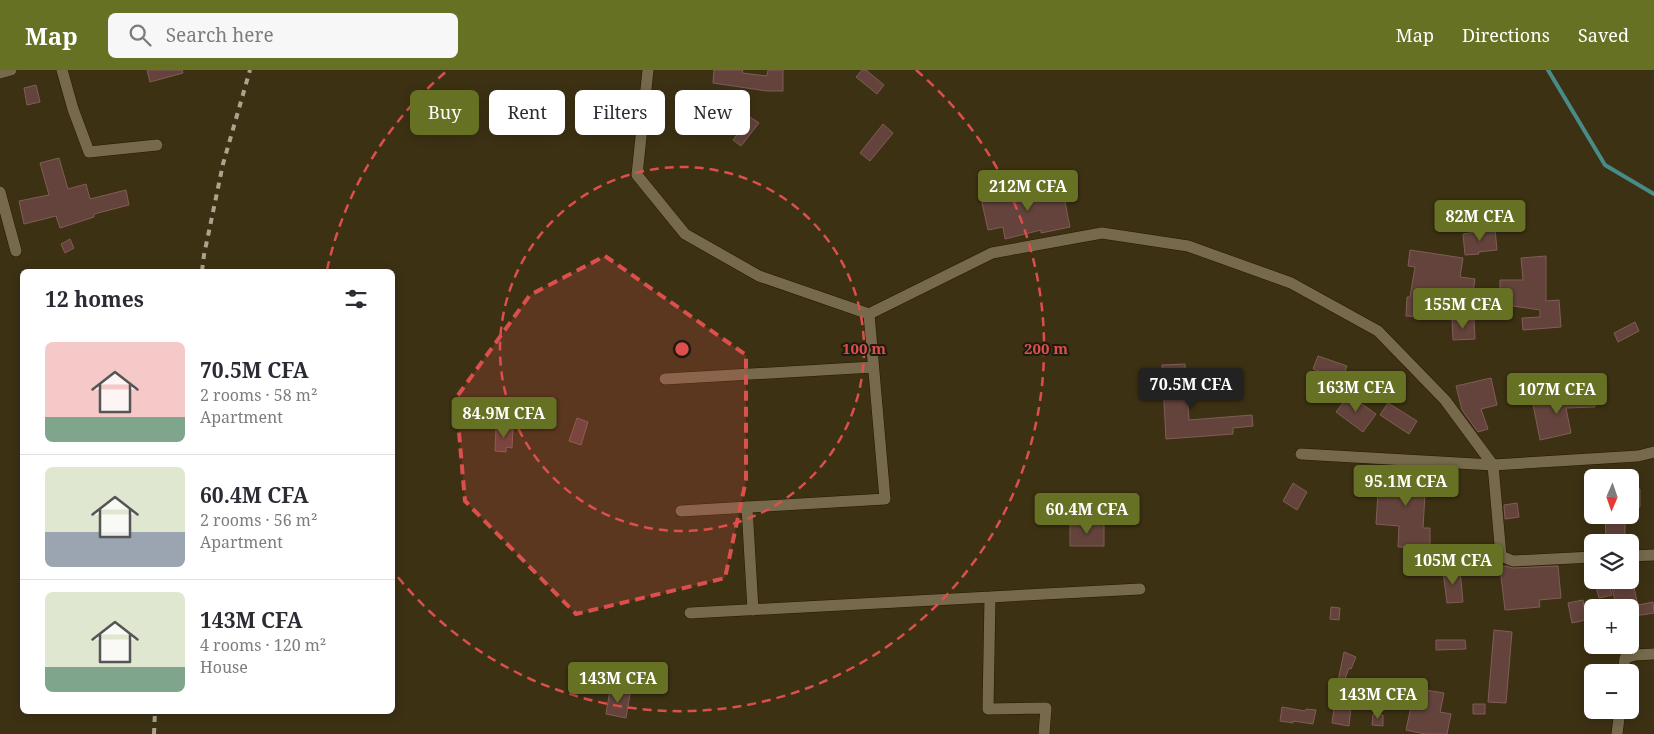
<!DOCTYPE html>
<html lang="en">
<head>
<meta charset="utf-8">
<style>
	body { margin:0; font-family:"Noto Serif",serif; background:#f7f7f7; color:#2b2b33; height:100vh; display:flex; flex-direction:column; font-size:19px; white-space:nowrap }
	* { box-sizing:border-box; margin:0 }
	p { font-size:16px; color:#7c7c81 }
	.icon { flex:none; width:28px; height:28px; fill:none; stroke:currentColor; stroke-width:2; stroke-linecap:round; stroke-linejoin:round }
	.map { position:relative; flex:1; overflow:hidden }
	.details { position:absolute; left:20px; top:199px; width:375px; height:445px; display:flex; flex-direction:column; background:#fff; border-radius:8px; box-shadow:0 2px 12px #0003 }
	.details>* { flex:none }
	.hud { position:absolute; left:410px; top:20px; width:475px; height:45px; display:flex; gap:10px }
	.needle { width:32px; rotate:182deg }
	.fabs { position:absolute; left:1584px; top:399px; display:grid; gap:10px }
	.fabs a { display:grid; place-items:center; width:55px; height:55px; border-radius:8px; background:#fff; box-shadow:0 2px 12px #0003; font-size:25px }
	.price { position:absolute; translate:-50% -42px; padding:0 11px; border-radius:5px; background:#667123; color:#fff; font-size:16px; line-height:32px; filter:drop-shadow(0 1px 2px #0008) }
	.price::after { content:''; position:absolute; left:50%; top:30px; width:15px; height:11px; margin-left:-8px; background:inherit; clip-path:polygon(0 0,100% 0,50% 100%) }
	.price.on { background:#222; color:#fff }
	ul { padding:0; list-style:none }
	li { display:flex; align-items:center; gap:15px; height:125px; padding:0 25px }
	li+li { border-top:1px solid #e1e1e2 }
	li span { display:grid; place-items:center; flex:none; width:140px; height:100px; border-radius:8px; color:#555 }
	li>.icon { margin-inline-start:auto }
	span .icon { width:60px; height:60px; fill:#fffc; stroke-width:1 }
	li b { font-size:21px }
	h2 { display:flex; justify-content:space-between; align-items:center; height:60px; padding:0 25px; font-size:21px }
	.tag { padding:0 18px; border-radius:8px; background:#fff; box-shadow:0 2px 12px #0003; font-size:18px; line-height:45px }
	.tag.on { background:#667123; color:#fff }
	header { display:flex; align-items:center; gap:30px; box-sizing:border-box; height:70px; padding:0 25px; background:#667123; color:#fff }
	header strong { font-size:24px }
	nav { display:flex; gap:28px; margin-inline-start:auto; font-size:18px }
	.search { width:350px; height:45px; background:#f7f7f7; display:flex; align-items:center; gap:12px; box-sizing:border-box; padding:0 18px; border-radius:8px; color:#7c7c81; font-size:19px }
	.map>svg:first-child { display:block }
	.lines { fill:none; stroke-linecap:round; stroke-linejoin:round }
	.stream { stroke:#488c88; stroke-width:4 }
	.building { fill:#63433c; stroke:#805d56 }
	.street-casing { stroke:#241900; stroke-width:12 }
	.street { stroke:#776a4c; stroke-width:11 }
	.rail { stroke:#ada48f; stroke-width:4; stroke-dasharray:6 6; stroke-linecap:butt }
	.marked { fill:#db4f4c; fill-opacity:0.2; stroke:#db4f4c; stroke-width:4; stroke-dasharray:10 6; stroke-linejoin:round }
	.ring { fill:none; stroke:#db4f4c; stroke-width:2.5; stroke-dasharray:9 6 }
	.centre { fill:#db4f4c; stroke:#1f1a0e; stroke-width:2.5 }
	.ring-label { font-size:15px; text-anchor:middle; font-weight:bold; fill:#db4f4c; stroke:#1f1a0e; stroke-width:4; stroke-linejoin:round; paint-order:stroke }
</style>
</head>
<body>
<header>
<strong>Map</strong>
<div class="search"><svg class="icon" aria-label="search" viewBox="0 0 24 24"><circle cx="10" cy="10" r="6"/><path d="M15 15l6 6"/></svg>Search here</div>
<nav><a>Map</a><a>Directions</a><a>Saved</a></nav>
</header>
<div class="map">
<svg width="1654" height="664" viewBox="0 0 1654 664">
	<rect width="100%" height="100%" fill="#3d3114"/>
	<g class="lines">
		<path class="stream" d="M 1548,0 L 1605,95 L 1654,124"/>
	</g>
	<path class="building" d="M 147,0 L 182,0 L 183,3 L 150,12 Z
		M 714,0 L 743,0 L 742,3 L 767,6 L 768,0 L 783,0 L 783,21 L 767,21 L 713,13 Z
		M 862,0 L 866,0 L 884,15 L 877,24 L 856,7 Z
		M 36,15 L 40,32 L 27,35 L 24,18 Z
		M 750,47 L 759,53 L 741,76 L 733,70 Z
		M 883,54 L 893,63 L 870,91 L 860,83 Z
		M 59,88 L 68,119 L 86,114 L 90,129 L 126,120 L 129,135 L 94,144 L 94,147 L 60,158 L 56,146 L 24,154 L 19,131 L 49,125 L 40,93 Z
		M 1074,118 L 1075,131 L 1065,132 L 1070,157 L 1041,163 L 1041,160 L 1005,169 L 1003,157 L 988,160 L 981,128 L 1002,124 L 1002,126 Z
		M 1495,159 L 1497,180 L 1478,182 L 1479,184 L 1465,185 L 1463,164 Z
		M 70,169 L 74,178 L 65,183 L 61,174 Z
		M 1410,180 L 1463,188 L 1460,207 L 1475,209 L 1472,230 L 1453,228 L 1452,248 L 1406,246 L 1407,227 L 1410,227 L 1415,197 L 1408,196 Z
		M 1546,186 L 1546,231 L 1559,230 L 1561,257 L 1523,260 L 1522,248 L 1540,247 L 1540,240 L 1500,234 L 1500,210 L 1523,210 L 1521,188 Z
		M 1452,250 L 1474,250 L 1475,269 L 1453,270 Z
		M 1635,252 L 1639,261 L 1618,272 L 1614,263 Z
		M 1318,286 L 1347,296 L 1342,309 L 1313,299 Z
		M 1185,294 L 1189,350 L 1252,345 L 1253,356 L 1233,358 L 1233,364 L 1166,369 L 1162,295 Z
		M 1491,308 L 1497,335 L 1481,339 L 1488,359 L 1478,362 L 1462,340 L 1456,316 Z
		M 1349,325 L 1376,344 L 1363,362 L 1336,342 Z
		M 1568,327 L 1595,329 L 1595,337 L 1566,338 L 1571,363 L 1540,370 L 1532,329 Z
		M 1388,333 L 1417,351 L 1409,364 L 1380,345 Z
		M 577,348 L 588,352 L 581,375 L 569,371 Z
		M 496,358 L 513,359 L 512,378 L 506,377 L 506,382 L 495,381 Z
		M 1406,402 L 1434,404 L 1432,425 L 1425,424 L 1423,458 L 1430,458 L 1430,478 L 1398,477 L 1399,456 L 1376,454 L 1379,407 L 1406,408 Z
		M 1293,413 L 1307,422 L 1297,440 L 1283,431 Z
		M 1630,419 L 1640,419 L 1640,437 L 1630,438 Z
		M 1517,433 L 1519,447 L 1505,449 L 1504,435 Z
		M 1605,445 L 1625,445 L 1625,470 L 1606,470 Z
		M 1104,454 L 1104,476 L 1070,476 L 1070,455 Z
		M 1506,496 L 1513,498 L 1558,496 L 1561,528 L 1539,530 L 1540,537 L 1505,540 L 1500,497 Z
		M 1460,500 L 1463,532 L 1447,533 L 1443,501 Z
		M 1594,510 L 1608,510 L 1612,525 L 1599,528 Z
		M 1633,512 L 1637,532 L 1616,536 L 1612,517 Z
		M 1583,530 L 1586,550 L 1572,553 L 1568,533 Z
		M 1653,532 L 1654,543 L 1635,546 L 1633,536 Z
		M 1331,537 L 1340,538 L 1339,550 L 1330,549 Z
		M 1494,560 L 1512,562 L 1506,633 L 1488,632 Z
		M 1436,570 L 1465,570 L 1466,579 L 1436,580 Z
		M 1344,582 L 1356,587 L 1351,599 L 1349,598 L 1342,617 L 1337,616 Z
		M 1419,619 L 1444,623 L 1440,642 L 1451,644 L 1447,664 L 1425,664 L 1406,660 L 1412,632 L 1416,633 Z
		M 610,620 L 630,624 L 626,648 L 606,644 Z
		M 1336,624 L 1352,627 L 1349,656 L 1332,653 Z
		M 1376,624 L 1385,627 L 1382,639 L 1373,636 Z
		M 1473,634 L 1485,634 L 1485,644 L 1473,644 Z
		M 1282,637 L 1305,641 L 1306,639 L 1316,640 L 1313,654 L 1293,651 L 1293,653 L 1280,651 Z
		M 1373,644 L 1383,645 L 1383,656 L 1372,655 Z"/>
	<g class="lines">
		<defs>
			<path id="street" d="M 62,0 L 73,39 L 89,82 L 157,75
				M 648,0 L 637,105 L 685,164 L 759,206 L 869,244 L 992,183 L 1102,163 L 1188,176 L 1291,213 L 1378,261 L 1445,330 L 1493,395 L 1501,486 L 1513,491 L 1592,487
				M 0,3 L 11,0
				M 0,122 L 16,181
				M 665,309 L 873,297
				M 1301,384 L 1493,395 L 1638,386 L 1654,382
				M 747,437 L 753,540
				M 681,441 L 885,429 L 869,244
				M 1630,486 L 1654,485
				M 990,527 L 988,639 L 1046,638 L 1044,664
				M 690,543 L 1140,519
				M 1623,602 L 1625,588 L 1635,585 L 1654,584
				M 1617,664 L 1620,640"/>
		</defs>
		<use href="#street" class="street-casing"/>
		<use href="#street" class="street"/>
		<path class="rail" d="M 202,201 L 204,185 L 223,94 L 250,0
			M 154,664 L 155,641"/>
	</g>
	<path class="marked" d="M 605,186 L 746,285 L 746,410 L 725,508 L 576,544 L 465,431 L 456,328 L 530,225 Z"/>
	<g class="ring">
		<circle cx="682" cy="279" r="182"/>
		<path d="M327 200A364 364 0 0 1 448 0M916 0A364 364 0 1 1 393 501"/>
	</g>
	<circle cx="682" cy="279" r="8" class="centre"/>
	<g class="ring-label">
		<text x="864" y="284">100 m</text>
		<text x="1046" y="284">200 m</text>
	</g>
</svg>
<div class="fabs">
<a><svg class="needle" viewBox="-14 -14 28 28"><path d="M0-13l5 13h-10z" fill="#e53935"/><path d="M0 13l5-13h-10z" fill="#7c7c81"/></svg></a>
<a><svg class="icon" aria-label="layers" viewBox="0 0 24 24"><path d="M12 4l9 5-9 5-9-5zM3 14l9 5 9-5"/></svg></a>
<a>+</a>
<a>−</a>
</div>
<b class="price" style="left:1028px;top:142px">212M CFA</b>
<b class="price" style="left:1480px;top:172px">82M CFA</b>
<b class="price" style="left:1463px;top:260px">155M CFA</b>
<b class="price on" style="left:1191px;top:340px">70.5M CFA</b>
<b class="price" style="left:1356px;top:343px">163M CFA</b>
<b class="price" style="left:1557px;top:345px">107M CFA</b>
<b class="price" style="left:504px;top:369px">84.9M CFA</b>
<b class="price" style="left:1406px;top:437px">95.1M CFA</b>
<b class="price" style="left:1087px;top:465px">60.4M CFA</b>
<b class="price" style="left:1453px;top:516px">105M CFA</b>
<b class="price" style="left:618px;top:634px">143M CFA</b>
<b class="price" style="left:1378px;top:650px">143M CFA</b>
<div class="hud">
<a class="tag on">Buy</a>
<a class="tag">Rent</a>
<a class="tag">Filters</a>
<a class="tag">New</a>
</div>
<section class="details">
<h2>12 homes<svg class="icon" aria-label="filters" viewBox="0 0 24 24"><path d="M4 7h16M4 17h16"/><circle cx="9" cy="7" r="2"/><circle cx="15" cy="17" r="2"/></svg></h2>
<ul>
<li><span style="background:linear-gradient(#f6c9c9 75%,#7fa58c 0)"><svg class="icon" aria-label="home" viewBox="0 0 24 24"><path d="M3 11l9-7 9 7M6 9v11h12V9"/></svg></span><div><b>70.5M CFA</b><p>2 rooms · 58 m²</p><p>Apartment</p></div></li>
<li><span style="background:linear-gradient(#dfe7d0 65%,#9aa5b1 0)"><svg class="icon" aria-label="home" viewBox="0 0 24 24"><path d="M3 11l9-7 9 7M6 9v11h12V9"/></svg></span><div><b>60.4M CFA</b><p>2 rooms · 56 m²</p><p>Apartment</p></div></li>
<li><span style="background:linear-gradient(#dfe7d0 75%,#7fa58c 0)"><svg class="icon" aria-label="home" viewBox="0 0 24 24"><path d="M3 11l9-7 9 7M6 9v11h12V9"/></svg></span><div><b>143M CFA</b><p>4 rooms · 120 m²</p><p>House</p></div></li>
</ul>
</section>
</div>
</body>
</html>
